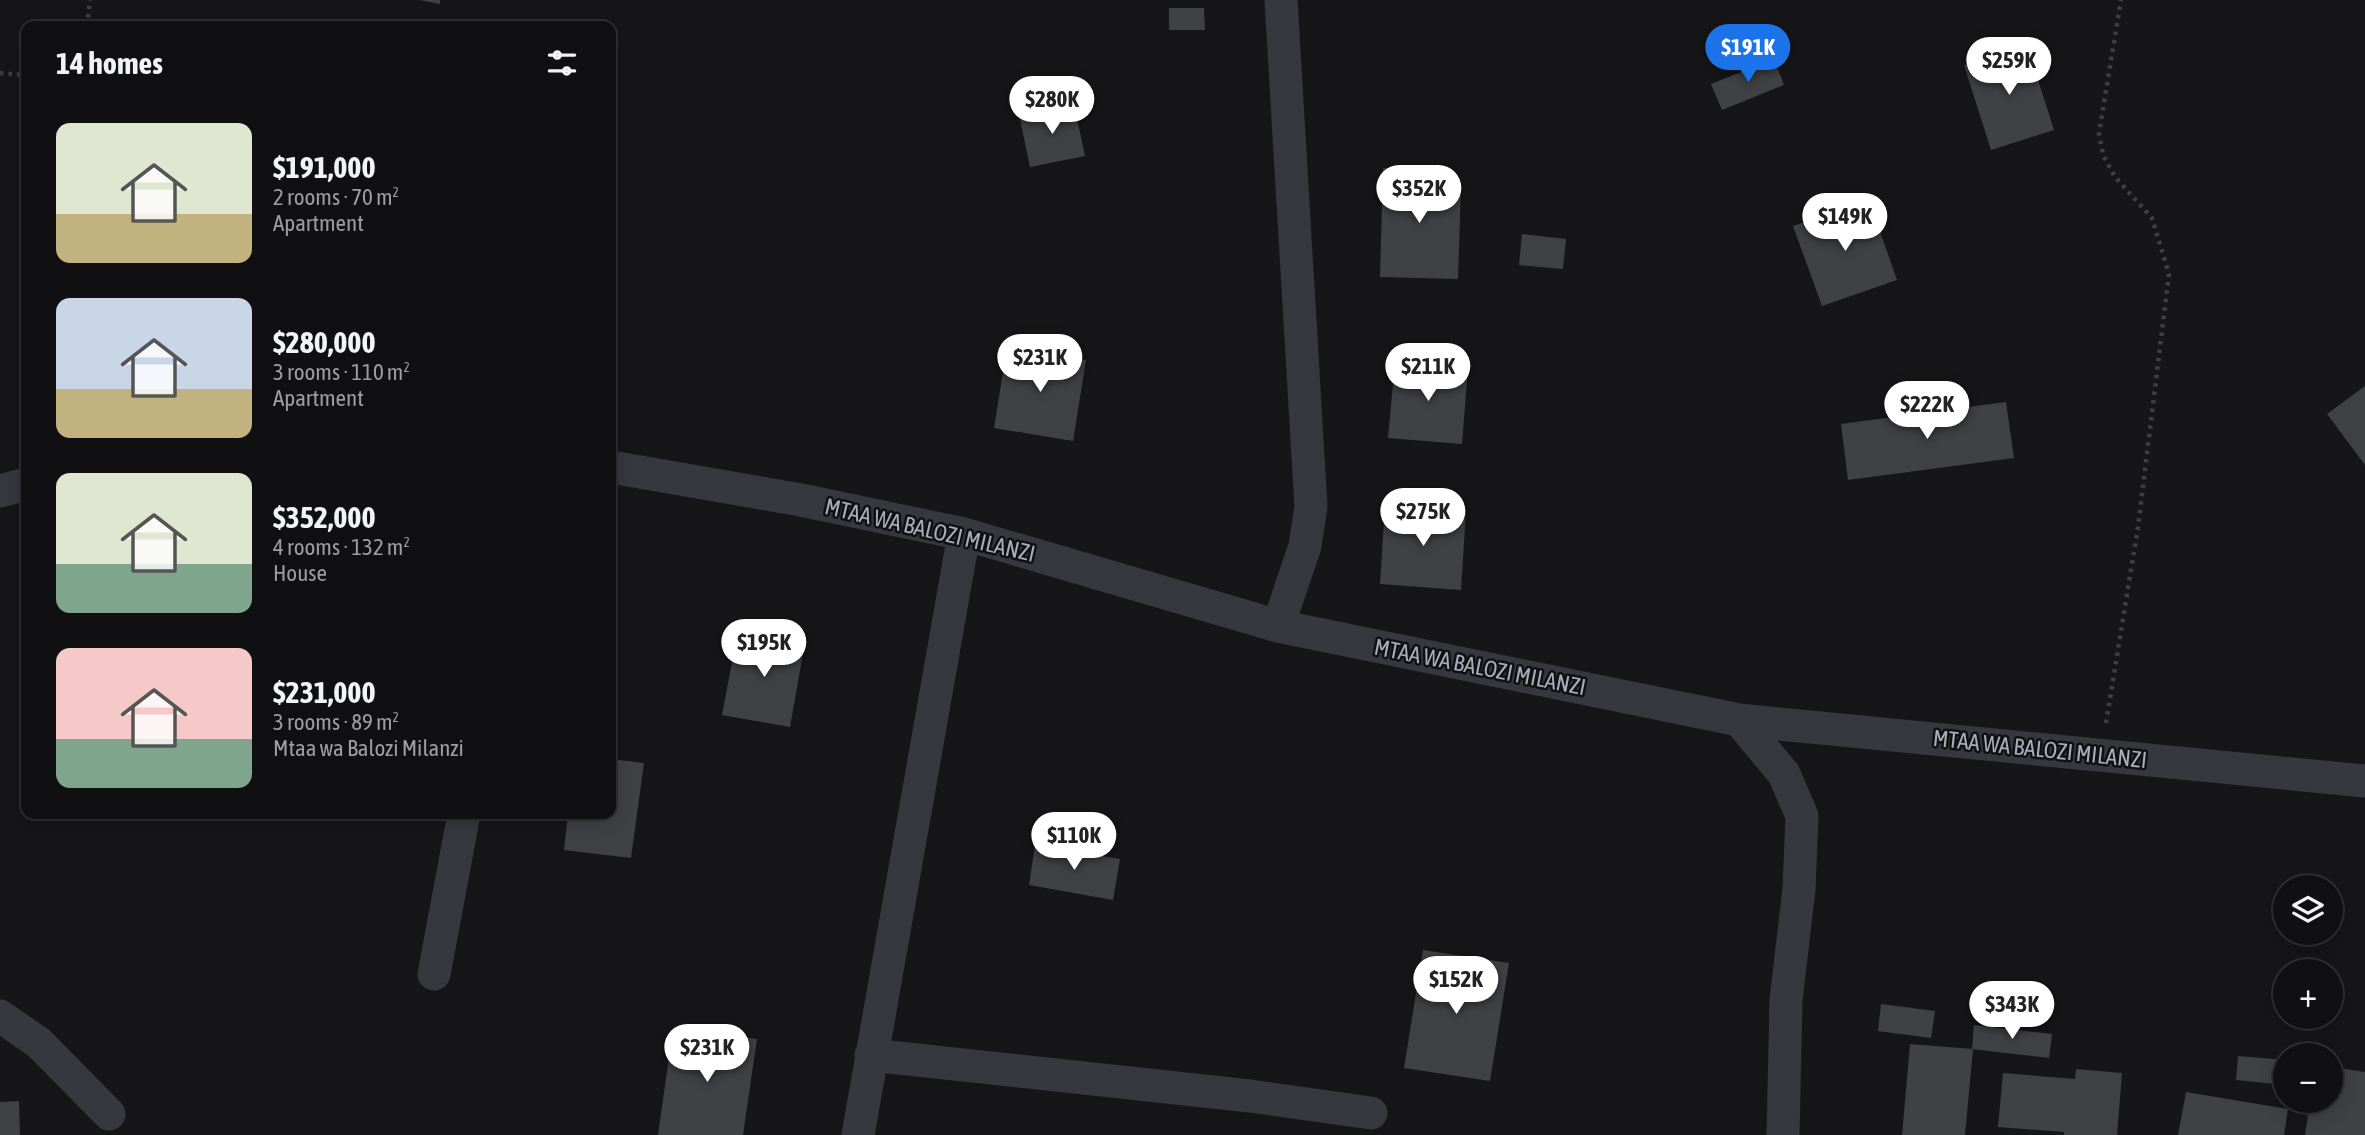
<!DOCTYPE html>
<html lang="en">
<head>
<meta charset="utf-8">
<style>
	body { margin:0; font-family:"Asap Condensed",sans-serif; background:#19191b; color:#f1f3f6; height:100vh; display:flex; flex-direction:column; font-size:26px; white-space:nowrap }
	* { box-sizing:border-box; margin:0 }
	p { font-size:23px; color:#9c9d9f }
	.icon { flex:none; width:38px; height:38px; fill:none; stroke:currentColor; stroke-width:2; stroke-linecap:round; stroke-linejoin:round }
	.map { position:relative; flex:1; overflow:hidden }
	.side { position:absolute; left:21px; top:21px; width:595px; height:798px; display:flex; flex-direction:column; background:#101012; border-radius:14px; box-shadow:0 4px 18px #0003,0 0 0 2px #303032 }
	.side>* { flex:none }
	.controls { position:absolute; left:2273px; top:875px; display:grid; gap:14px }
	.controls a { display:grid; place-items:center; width:70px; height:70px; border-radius:50%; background:#101012; box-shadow:0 4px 18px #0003,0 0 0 2px #303032; font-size:35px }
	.price { position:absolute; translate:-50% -60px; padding:0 16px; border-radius:24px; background:#fff; color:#222; font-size:23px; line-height:46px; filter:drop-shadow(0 2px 4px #0008) }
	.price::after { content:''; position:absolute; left:50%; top:42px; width:21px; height:16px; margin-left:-10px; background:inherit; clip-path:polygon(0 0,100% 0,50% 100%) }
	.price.selected { background:#1a73e8; color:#fff }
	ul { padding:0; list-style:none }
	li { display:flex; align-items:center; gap:21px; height:175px; padding:0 35px }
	li span { display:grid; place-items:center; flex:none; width:196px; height:140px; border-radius:14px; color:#555 }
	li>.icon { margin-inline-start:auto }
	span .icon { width:84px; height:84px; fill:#fffc; stroke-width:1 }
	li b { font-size:30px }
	h2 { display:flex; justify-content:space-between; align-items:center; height:84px; padding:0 35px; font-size:30px }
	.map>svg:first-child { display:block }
	.building { fill:#404145 }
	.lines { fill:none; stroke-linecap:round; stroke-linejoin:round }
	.path { stroke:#3d3f44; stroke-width:4.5; stroke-dasharray:3.5 5; stroke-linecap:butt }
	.street { stroke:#37383d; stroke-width:33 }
	.labels { text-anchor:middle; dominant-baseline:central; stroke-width:5; stroke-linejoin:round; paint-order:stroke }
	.street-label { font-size:23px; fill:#a8adb8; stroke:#111113 }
</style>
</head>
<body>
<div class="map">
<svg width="2365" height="1135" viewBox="0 0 2365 1135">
	<rect width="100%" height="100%" fill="#161618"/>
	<path class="building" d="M 419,0 L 440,0 L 440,4 Z
		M 1169,8 L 1204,8 L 1205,30 L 1169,30 Z
		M 2027,45 L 2054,130 L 1991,150 L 1964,65 Z
		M 1774,59 L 1784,85 L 1722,110 L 1711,84 Z
		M 1074,104 L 1085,156 L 1030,167 L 1019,115 Z
		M 1383,168 L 1444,170 L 1443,188 L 1461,188 L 1458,279 L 1380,277 Z
		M 1869,200 L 1897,280 L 1822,306 L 1793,226 Z
		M 1522,234 L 1566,239 L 1563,269 L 1519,265 Z
		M 1007,347 L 1086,360 L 1073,441 L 994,428 Z
		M 1395,362 L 1468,368 L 1462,444 L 1388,438 Z
		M 2365,386 L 2365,465 L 2327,414 Z
		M 2006,402 L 2014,458 L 1848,480 L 1841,424 Z
		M 1385,506 L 1466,511 L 1461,590 L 1380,584 Z
		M 738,630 L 805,642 L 790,727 L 722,715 Z
		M 611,759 L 644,763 L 631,858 L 564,850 L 568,814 L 611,814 Z
		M 1035,845 L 1120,859 L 1113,900 L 1029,885 Z
		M 1423,950 L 1509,963 L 1490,1081 L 1404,1068 Z
		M 1881,1004 L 1935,1011 L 1931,1038 L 1878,1031 Z
		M 1974,1025 L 2052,1034 L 2049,1058 L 1972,1049 Z
		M 673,1028 L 757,1039 L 743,1135 L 658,1135 Z
		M 1910,1044 L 1973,1049 L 1965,1135 L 1902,1135 Z
		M 2238,1056 L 2286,1060 L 2285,1085 L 2236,1080 Z
		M 2331,1067 L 2365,1072 L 2365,1135 L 2305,1135 L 2310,1101 L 2331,1101 Z
		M 2076,1069 L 2122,1073 L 2117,1135 L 2064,1135 L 2064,1132 L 1998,1127 L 2003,1073 L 2075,1079 Z
		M 2186,1092 L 2288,1109 L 2284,1135 L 2178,1135 Z
		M 19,1101 L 20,1135 L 0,1135 L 0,1102 Z"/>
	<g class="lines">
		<path class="path" d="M 87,26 L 90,0
			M 0,73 L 26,75
			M 2106,723 L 2138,527 L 2169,274 L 2152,218 L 2115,177 L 2103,155 L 2099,133 L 2121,0"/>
		<path class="street" d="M 611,467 L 801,500 L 964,534 L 1278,626 L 1739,720 L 2365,781
			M 0,491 L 26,484
			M 1278,626 L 1305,546 L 1311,507 L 1281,0
			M 1739,720 L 1784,774 L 1802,816 L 1799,889 L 1786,1000 L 1783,1135
			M 434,974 L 464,814
			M 0,1016 L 39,1043 L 109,1114
			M 871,1055 L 1250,1096 L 1371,1113
			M 858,1135 L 964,534"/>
	</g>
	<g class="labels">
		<g class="street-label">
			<text transform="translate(930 530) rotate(13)">MTAA WA BALOZI MILANZI</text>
			<text transform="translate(1480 667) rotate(11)">MTAA WA BALOZI MILANZI</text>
			<text transform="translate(2040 749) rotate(6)">MTAA WA BALOZI MILANZI</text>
		</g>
	</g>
</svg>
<div class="controls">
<a><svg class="icon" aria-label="layers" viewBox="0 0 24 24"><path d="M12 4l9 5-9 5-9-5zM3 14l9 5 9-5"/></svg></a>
<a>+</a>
<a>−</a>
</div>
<b class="price selected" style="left:1748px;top:84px">$191K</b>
<b class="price" style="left:2009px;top:97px">$259K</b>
<b class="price" style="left:1052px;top:136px">$280K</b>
<b class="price" style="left:1419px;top:225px">$352K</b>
<b class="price" style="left:1845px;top:253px">$149K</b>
<b class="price" style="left:1040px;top:394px">$231K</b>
<b class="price" style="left:1428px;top:403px">$211K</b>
<b class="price" style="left:1927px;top:441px">$222K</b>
<b class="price" style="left:1423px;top:548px">$275K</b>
<b class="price" style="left:764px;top:679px">$195K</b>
<b class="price" style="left:1074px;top:872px">$110K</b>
<b class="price" style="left:1456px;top:1016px">$152K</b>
<b class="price" style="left:2012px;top:1041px">$343K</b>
<b class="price" style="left:707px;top:1084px">$231K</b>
<section class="side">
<h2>14 homes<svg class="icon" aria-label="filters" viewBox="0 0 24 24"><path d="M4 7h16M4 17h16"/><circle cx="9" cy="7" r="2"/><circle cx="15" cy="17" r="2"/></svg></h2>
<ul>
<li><span style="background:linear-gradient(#dfe7d0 65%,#c2b280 0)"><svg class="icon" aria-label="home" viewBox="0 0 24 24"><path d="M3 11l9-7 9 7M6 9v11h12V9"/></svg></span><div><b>$191,000</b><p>2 rooms · 70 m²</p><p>Apartment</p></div></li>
<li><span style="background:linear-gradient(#c9d6e8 65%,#c2b280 0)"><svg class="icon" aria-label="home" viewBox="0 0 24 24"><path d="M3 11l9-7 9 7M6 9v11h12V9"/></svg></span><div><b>$280,000</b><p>3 rooms · 110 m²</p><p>Apartment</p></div></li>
<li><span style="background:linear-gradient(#dfe7d0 65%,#7fa58c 0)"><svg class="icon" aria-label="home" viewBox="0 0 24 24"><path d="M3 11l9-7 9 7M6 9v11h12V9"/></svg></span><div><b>$352,000</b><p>4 rooms · 132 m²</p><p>House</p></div></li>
<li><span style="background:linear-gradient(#f6c9c9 65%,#7fa58c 0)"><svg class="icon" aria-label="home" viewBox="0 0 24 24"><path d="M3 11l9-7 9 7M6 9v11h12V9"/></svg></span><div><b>$231,000</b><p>3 rooms · 89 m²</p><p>Mtaa wa Balozi Milanzi</p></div></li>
</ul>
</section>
</div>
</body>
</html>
